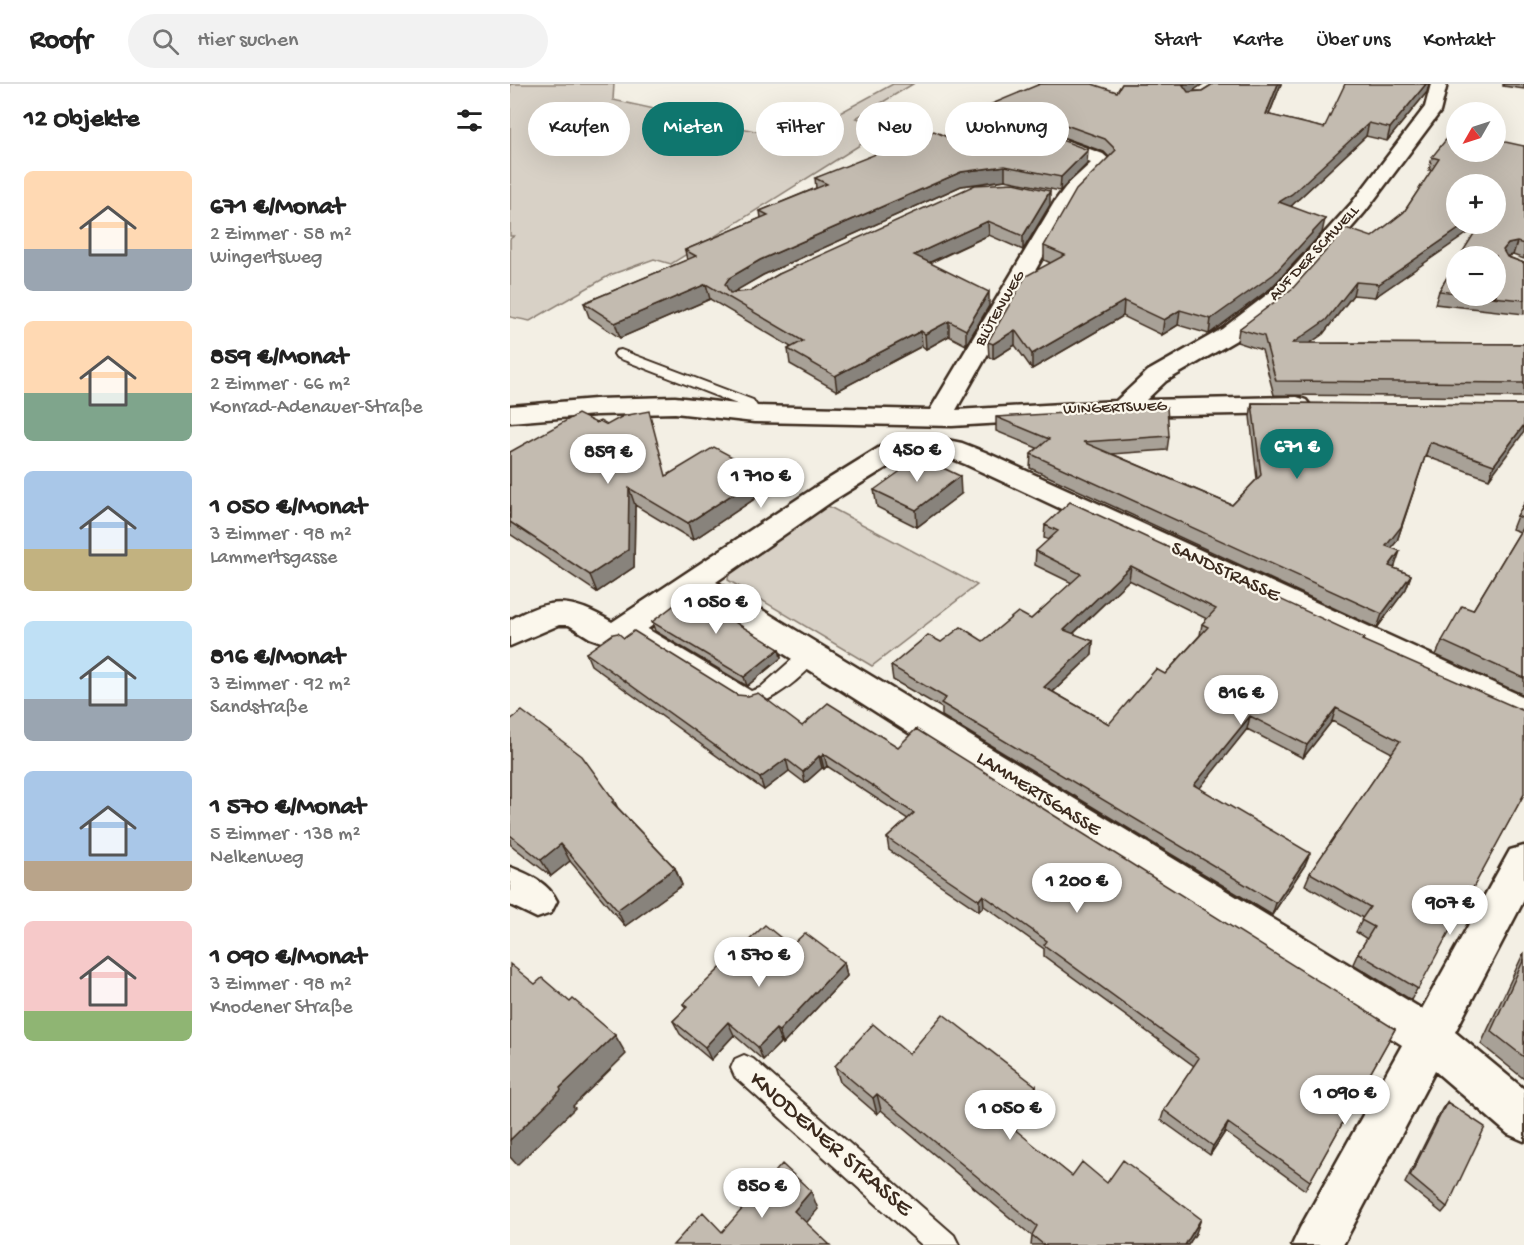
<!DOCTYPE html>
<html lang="de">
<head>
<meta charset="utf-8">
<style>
	body { margin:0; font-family:"Gochi Hand",sans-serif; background:#f2f2f2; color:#222; height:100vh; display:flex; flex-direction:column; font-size:22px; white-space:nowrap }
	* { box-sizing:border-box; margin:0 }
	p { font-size:20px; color:#767676 }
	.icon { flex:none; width:33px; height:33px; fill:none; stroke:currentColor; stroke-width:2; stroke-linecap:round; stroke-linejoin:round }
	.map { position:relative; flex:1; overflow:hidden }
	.sheet { display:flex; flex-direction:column; background:#fff; width:510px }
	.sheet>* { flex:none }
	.guide { position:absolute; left:18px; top:18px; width:570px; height:54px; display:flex; gap:12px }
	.needle { width:39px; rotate:231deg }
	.controls { position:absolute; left:936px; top:18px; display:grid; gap:12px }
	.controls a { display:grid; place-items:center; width:60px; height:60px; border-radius:50%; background:#fff; box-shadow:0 6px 24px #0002; font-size:30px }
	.price { position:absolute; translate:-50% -51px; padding:0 14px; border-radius:21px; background:#fff; color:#222; font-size:20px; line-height:39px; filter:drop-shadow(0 2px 3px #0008) }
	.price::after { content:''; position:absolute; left:50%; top:36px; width:18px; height:14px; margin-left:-9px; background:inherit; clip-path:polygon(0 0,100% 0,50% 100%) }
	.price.active { background:#0f766e; color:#fff }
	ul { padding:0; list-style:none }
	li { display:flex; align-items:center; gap:18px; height:150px; padding:0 24px }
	li span { display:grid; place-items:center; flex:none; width:168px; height:120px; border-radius:9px; color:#555 }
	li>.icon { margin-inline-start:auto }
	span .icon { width:72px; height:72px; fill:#fffc; stroke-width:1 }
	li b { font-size:26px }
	h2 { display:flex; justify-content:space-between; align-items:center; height:72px; padding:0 24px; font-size:26px }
	.tag { padding:0 21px; border-radius:27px; background:#fff; box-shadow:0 6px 24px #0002; font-size:21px; line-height:54px }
	.tag.active { background:#0f766e; color:#fff }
	header { display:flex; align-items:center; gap:36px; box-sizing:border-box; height:84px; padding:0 30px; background:#fff; border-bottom:2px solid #e0e0e0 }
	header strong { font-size:28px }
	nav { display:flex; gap:33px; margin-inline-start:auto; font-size:21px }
	.search { width:420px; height:54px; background:#f2f2f2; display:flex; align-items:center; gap:15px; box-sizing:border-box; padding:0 21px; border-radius:33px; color:#767676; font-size:22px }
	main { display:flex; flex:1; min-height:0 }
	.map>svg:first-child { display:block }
	.green { fill:#d8d1c6; stroke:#8a7e72; stroke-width:1.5 }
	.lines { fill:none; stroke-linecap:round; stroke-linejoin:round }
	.lane-casing { stroke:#3b2a1e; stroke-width:4 }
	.street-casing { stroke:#3b2a1e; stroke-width:5 }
	.lane { fill:#fbf7ec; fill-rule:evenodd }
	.street { fill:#fbf7ec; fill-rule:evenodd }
	.wall { fill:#a8a197; stroke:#3b2a1e; stroke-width:1.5; fill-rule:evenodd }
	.shaded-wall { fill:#88837b; stroke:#3b2a1e; stroke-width:1.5 }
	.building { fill:#c3bbb0; stroke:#3b2a1e; stroke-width:1.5; fill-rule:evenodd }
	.labels { text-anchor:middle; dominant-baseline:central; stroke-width:4.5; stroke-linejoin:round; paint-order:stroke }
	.far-street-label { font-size:16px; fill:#3b2a1e; stroke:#fbf7ec }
	.street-label { font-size:20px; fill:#3b2a1e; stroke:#fbf7ec }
	.near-street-label { font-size:24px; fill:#3b2a1e; stroke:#fbf7ec }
</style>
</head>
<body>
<header>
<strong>Roofr</strong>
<div class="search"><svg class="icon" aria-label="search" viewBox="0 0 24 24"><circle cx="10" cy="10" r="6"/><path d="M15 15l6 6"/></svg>Hier suchen</div>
<nav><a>Start</a><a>Karte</a><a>Über uns</a><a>Kontakt</a></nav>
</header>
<main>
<section class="sheet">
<h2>12 Objekte<svg class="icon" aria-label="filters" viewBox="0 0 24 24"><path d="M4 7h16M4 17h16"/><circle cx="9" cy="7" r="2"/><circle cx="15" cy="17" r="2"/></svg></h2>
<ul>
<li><span style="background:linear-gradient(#ffd9b3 65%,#9aa5b1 0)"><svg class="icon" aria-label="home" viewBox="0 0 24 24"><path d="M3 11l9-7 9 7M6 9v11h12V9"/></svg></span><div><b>671 €/Monat</b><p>2 Zimmer · 58 m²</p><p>Wingertsweg</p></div></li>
<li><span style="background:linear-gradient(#ffd9b3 60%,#7fa58c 0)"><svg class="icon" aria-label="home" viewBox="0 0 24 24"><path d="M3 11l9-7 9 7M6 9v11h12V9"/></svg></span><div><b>859 €/Monat</b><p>2 Zimmer · 66 m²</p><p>Konrad-Adenauer-Straße</p></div></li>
<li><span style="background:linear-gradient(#a9c7e8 65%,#c2b280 0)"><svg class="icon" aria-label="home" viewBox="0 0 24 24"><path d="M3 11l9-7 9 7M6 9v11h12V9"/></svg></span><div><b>1 050 €/Monat</b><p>3 Zimmer · 98 m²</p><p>Lammertsgasse</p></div></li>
<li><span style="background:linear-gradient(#bfe0f5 65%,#9aa5b1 0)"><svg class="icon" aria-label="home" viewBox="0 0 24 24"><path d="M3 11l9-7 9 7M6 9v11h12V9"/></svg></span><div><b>816 €/Monat</b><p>3 Zimmer · 92 m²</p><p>Sandstraße</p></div></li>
<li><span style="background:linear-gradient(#a9c7e8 75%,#b9a48a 0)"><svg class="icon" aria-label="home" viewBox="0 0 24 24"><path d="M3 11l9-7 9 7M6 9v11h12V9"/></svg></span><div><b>1 570 €/Monat</b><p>5 Zimmer · 138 m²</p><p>Nelkenweg</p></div></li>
<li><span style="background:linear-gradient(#f6c9c9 75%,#8fb573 0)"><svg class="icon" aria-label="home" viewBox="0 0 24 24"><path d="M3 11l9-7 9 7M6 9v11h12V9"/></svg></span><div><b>1 090 €/Monat</b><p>3 Zimmer · 98 m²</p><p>Knodener Straße</p></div></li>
</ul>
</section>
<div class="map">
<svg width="1014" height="1161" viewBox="0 0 1014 1161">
	<rect width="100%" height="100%" fill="#f3efe4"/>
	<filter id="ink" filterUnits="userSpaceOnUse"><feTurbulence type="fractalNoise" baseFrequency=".0167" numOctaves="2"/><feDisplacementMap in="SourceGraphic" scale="12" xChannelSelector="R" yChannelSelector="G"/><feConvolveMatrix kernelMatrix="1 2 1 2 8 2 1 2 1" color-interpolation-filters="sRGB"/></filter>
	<g filter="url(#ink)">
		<path class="green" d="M 0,0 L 104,0 L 103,16 L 282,55 L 383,0 L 403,0 L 346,34 L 380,42 L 161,180 L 144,175 L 100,191 L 20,237 L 0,233 L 0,155 L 4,152 L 0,152 Z
			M 316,421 L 467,501 L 362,582 L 218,496 L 219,486 Z"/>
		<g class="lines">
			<defs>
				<path id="lane" d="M 111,266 L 243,316 L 252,330 L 249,333 L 239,333 L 232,322 L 106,273 L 104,270 L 106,267 Z
					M 121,535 L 241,607 L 250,604 L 294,565 L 301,563 L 308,565 L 311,570 C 300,588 253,628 232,621 L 114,547 L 112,542 L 114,537 Z
					M 234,971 L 243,975 L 444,1151 L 449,1161 L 412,1161 L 225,993 L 221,984 L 225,975 Z"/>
				<path id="street" d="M 921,0 L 937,0 L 930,28 L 855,128 L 779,216 L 728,255 L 656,297 L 636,316 L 787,313 L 796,316 L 800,321 L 796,326 L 787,329 L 613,332 L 442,342 L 244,338 L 165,329 L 86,331 L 0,338 L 0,322 L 86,315 L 165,313 L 244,322 L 420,326 L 545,117 L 557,101 L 581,79 L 529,59 L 527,55 L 529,51 L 536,49 L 593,70 L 603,79 L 564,118 L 446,326 L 606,317 L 638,287 L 712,245 L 763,206 L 841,120 L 915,23 Z
					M 412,351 L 452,359 L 475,368 L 1014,613 L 1014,641 L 455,380 L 435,372 L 412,367 L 395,372 L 324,416 L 206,498 L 912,925 L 1000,766 L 1014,762 L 1014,816 L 945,948 L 1014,1005 L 1014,1057 L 998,1050 L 925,987 L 833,1161 L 782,1161 L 790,1144 L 892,961 L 184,513 L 120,557 L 109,560 L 97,560 L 80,554 L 59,541 L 49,541 L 0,562 L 0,536 C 42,512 62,515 102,538 L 304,404 L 375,360 Z
					M 0,783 C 19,790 38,799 47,817 L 41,829 L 27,834 L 0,821 Z"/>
			</defs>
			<use href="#lane" class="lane-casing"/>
			<use href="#street" class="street-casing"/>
			<use href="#lane" class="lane"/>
			<use href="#street" class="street"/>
		</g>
		<path class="wall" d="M 530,0 L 607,8 L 612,0 L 693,0 L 681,7 L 692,7 L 703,0 L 771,0 L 759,31 L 814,44 L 917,8 L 877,57 L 856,52 L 781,122 L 812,149 L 761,204 L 699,250 L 668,241 L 652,251 L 613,232 L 522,285 L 505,261 L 483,275 L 479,273 L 478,258 L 541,179 L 534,176 L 534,162 L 599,73 L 594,68 L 500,34 L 495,35 L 577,80 L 550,107 L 495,96 L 451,102 L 253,191 L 223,208 L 240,207 L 269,190 L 540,121 L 513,166 L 479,151 L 420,179 L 479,222 L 456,261 L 439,252 L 416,265 L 412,262 L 327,307 L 280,280 L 278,265 L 281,263 L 200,215 L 110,254 L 79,233 L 74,219 L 177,176 L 175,166 L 251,134 L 250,127 L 306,104 L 305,94 L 437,53 Z
			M 993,0 L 1014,0 L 1014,5 L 993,2 Z
			M 1014,62 L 1014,175 L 1003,171 L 996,172 L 1014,179 L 1014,230 L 925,220 L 929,207 L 946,178 L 946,212 L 986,212 L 970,140 L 865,213 L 843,211 L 813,250 L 800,259 L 1014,260 L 1014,313 L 764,311 L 752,266 L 727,258 L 729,245 L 862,153 L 894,128 L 922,86 L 919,86 L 922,73 Z
			M 742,319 L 1014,321 L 979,395 L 915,372 L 887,457 L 881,464 L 885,482 L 884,484 L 901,491 L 896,505 L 867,544 L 520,384 L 521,370 L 527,364 L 486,347 L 486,333 L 659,352 L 657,366 L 602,370 L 722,421 L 747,395 L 740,332 Z
			M 0,368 L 157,392 L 254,390 L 258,406 L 183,456 L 125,421 L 124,483 L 87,508 L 0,450 Z
			M 364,406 L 451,410 L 407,443 L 367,423 Z
			M 1014,420 L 1014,611 L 926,571 L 932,557 L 963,526 L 1010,448 L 1002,445 L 1007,432 Z
			M 535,441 L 854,554 L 853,556 L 1014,710 L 901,916 L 843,880 L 848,869 L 857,855 L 846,848 L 853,834 L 795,801 L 800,789 L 882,669 L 822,637 L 793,674 L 737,645 L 689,704 L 795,781 L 762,831 L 432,632 L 432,624 L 383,596 L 381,582 L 431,558 L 473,557 L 521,535 L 562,499 L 525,481 L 526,467 L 539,456 L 534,454 ZM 619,496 L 697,535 L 692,540 L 690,551 L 655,590 L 599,640 L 543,608 L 582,571 L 583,557 L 563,550 Z
			M 142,538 L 269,565 L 271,574 L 237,602 L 145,547 Z
			M 114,554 L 227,611 L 292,642 L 388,663 L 885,945 L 795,1106 L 715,1048 L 700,1071 L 651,1036 L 654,1026 L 684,982 L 534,872 L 534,865 L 474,822 L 469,827 L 379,766 L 377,754 L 398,735 L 317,682 L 314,685 L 312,684 L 295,699 L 279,687 L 254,706 L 81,581 L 76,569 Z
			M 0,636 L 109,725 L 165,784 L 172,801 L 115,842 L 60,777 L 41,792 L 1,761 L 0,759 Z
			M 281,862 L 334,878 L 337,892 L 273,960 L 271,958 L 253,976 L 224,951 L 201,976 L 170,950 L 163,937 L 176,925 L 173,920 Z
			M 1014,868 L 1014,995 L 971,960 Z
			M 399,970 L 526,1002 L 526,1018 L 504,1046 L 562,1092 L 597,1099 L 686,1149 L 678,1161 L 521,1161 L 522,1152 L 371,1026 L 367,1030 L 330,998 L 325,982 Z
			M 937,1018 L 937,1123 L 932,1129 L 895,1099 L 932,1025 Z"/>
		<path class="shaded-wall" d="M 675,0 L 693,0 L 672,14 L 673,1 Z
			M 768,0 L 771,0 L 754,43 L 756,30 Z
			M 916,0 L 919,0 L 917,8 L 877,57 L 880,44 Z
			M 500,21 L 500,34 L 494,35 L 489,27 L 494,22 Z
			M 859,39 L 856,52 L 779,124 L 769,118 Z
			M 578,66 L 577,80 L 550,107 L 551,93 Z
			M 495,82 L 495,96 L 451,102 L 253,191 L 222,209 L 219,213 L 215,200 L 219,194 L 250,176 L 451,88 Z
			M 540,107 L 540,121 L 513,166 L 513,152 Z
			M 815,135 L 812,149 L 761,204 L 699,250 L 701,235 Z
			M 478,137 L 479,151 L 405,185 L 404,171 Z
			M 956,140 L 971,140 L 865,213 L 869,200 Z
			M 1007,158 L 1003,171 L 993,173 L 993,166 L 998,160 Z
			M 846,198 L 843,211 L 813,250 L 780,273 L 783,259 Z
			M 196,200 L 200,215 L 110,254 L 105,239 Z
			M 479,208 L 479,222 L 456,261 L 456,246 Z
			M 614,217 L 613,232 L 522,285 L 522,270 Z
			M 670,226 L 668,241 L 652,251 L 654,236 Z
			M 439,237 L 439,252 L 416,265 L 415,250 Z
			M 505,246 L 505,261 L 483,275 L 483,260 Z
			M 411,247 L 412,262 L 327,307 L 325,292 Z
			M 1014,341 L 1014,348 L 979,395 L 984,381 Z
			M 920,358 L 887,457 L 872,476 L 876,462 Z
			M 254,390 L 258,406 L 183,456 L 178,439 Z
			M 450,392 L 451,410 L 407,443 L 406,426 Z
			M 119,404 L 125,421 L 124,483 L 87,508 L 80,491 Z
			M 890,467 L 885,482 L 875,496 L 879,482 Z
			M 621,482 L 619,496 L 553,559 L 554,546 Z
			M 901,491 L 896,505 L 867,544 L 872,530 Z
			M 583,557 L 582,571 L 534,616 L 534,603 Z
			M 269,565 L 271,574 L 237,602 L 234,593 Z
			M 826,624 L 822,637 L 793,674 L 797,661 Z
			M 740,632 L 737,645 L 682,714 L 684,701 Z
			M 314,670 L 317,682 L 314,685 L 311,673 Z
			M 309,672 L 312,684 L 295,699 L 293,688 Z
			M 276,675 L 279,687 L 254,706 L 250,694 Z
			M 104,716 L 112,733 L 102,718 Z
			M 51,760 L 60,777 L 41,792 L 31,776 Z
			M 800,769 L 795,781 L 762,831 L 766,819 Z
			M 165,784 L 172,801 L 115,842 L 107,826 Z
			M 473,811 L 474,822 L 469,827 L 469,816 Z
			M 334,878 L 337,892 L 273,960 L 269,947 Z
			M 218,938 L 224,951 L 201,976 L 195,963 Z
			M 266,945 L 271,958 L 253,976 L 248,963 Z
			M 105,951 L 116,970 L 63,1022 L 65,1024 L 7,1081 L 0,1073 L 0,1056 L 50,1004 Z
			M 526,1002 L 526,1018 L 497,1055 L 497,1039 Z
			M 367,1010 L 371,1026 L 367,1030 L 363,1014 Z
			M 718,1039 L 715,1048 L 700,1071 L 703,1062 Z
			M 301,1107 L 308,1125 L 292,1144 L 284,1127 Z
			M 691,1135 L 686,1149 L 678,1161 L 675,1161 Z"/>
		<path class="building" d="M 530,0 L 582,0 L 607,8 L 612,0 L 675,0 L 673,1 L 678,8 L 692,7 L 703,0 L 768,0 L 756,30 L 814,44 L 835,0 L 916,0 L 880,44 L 859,39 L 782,110 L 769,118 L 815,135 L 764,190 L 701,235 L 670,226 L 654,236 L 614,217 L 522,270 L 505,246 L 483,260 L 478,258 L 516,192 L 555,171 L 534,162 L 566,106 L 606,66 L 595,55 L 500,21 L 494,22 L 489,27 L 493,34 L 578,66 L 551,93 L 495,82 L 451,88 L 250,176 L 219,194 L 215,200 L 220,209 L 240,207 L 269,190 L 465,101 L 504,99 L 540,107 L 513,152 L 478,137 L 404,171 L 479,208 L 456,246 L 439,237 L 415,250 L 411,247 L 325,292 L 278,265 L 293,257 L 196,200 L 105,239 L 74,219 L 186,172 L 175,166 L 258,131 L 250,127 L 317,100 L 305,94 L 424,47 L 437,53 L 470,25 Z
			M 943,47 L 946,48 L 946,68 L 986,68 L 986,56 L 1014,62 L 1014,160 L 1007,158 L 998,160 L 993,166 L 997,173 L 1014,179 L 1014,216 L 970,212 L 986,212 L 986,172 L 950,172 L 970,140 L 986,140 L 986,100 L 946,100 L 946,140 L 956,140 L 869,200 L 846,198 L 816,236 L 783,259 L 1014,260 L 1014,299 L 766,297 L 754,252 L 729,245 L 783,204 L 836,144 L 862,153 L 894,128 L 929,75 L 922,73 Z
			M 946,178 L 946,209 L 929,207 Z
			M 742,319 L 1014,321 L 1014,341 L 984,381 L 920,358 L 891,443 L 876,462 L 890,467 L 879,482 L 901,491 L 872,530 L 521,370 L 539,355 L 486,333 L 657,323 L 659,352 L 573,358 L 722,421 L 751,391 Z
			M 139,327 L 156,392 L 204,363 L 254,390 L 178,439 L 119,404 L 118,466 L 80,491 L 0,438 L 0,368 L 68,330 L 86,339 L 90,337 L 97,341 L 113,332 Z
			M 410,373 L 450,392 L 406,426 L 364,406 Z
			M 560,418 L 854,554 L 852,556 L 1014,627 L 1014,710 L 908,905 L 848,869 L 864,843 L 851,836 L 860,823 L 800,789 L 890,657 L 826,624 L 797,661 L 740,632 L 684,701 L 800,769 L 766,819 L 431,619 L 436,614 L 381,582 L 418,551 L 431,558 L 451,543 L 473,557 L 508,528 L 521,535 L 571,490 L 526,467 L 548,447 L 535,441 ZM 621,482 L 706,525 L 692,540 L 698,543 L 655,590 L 646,585 L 599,640 L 534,603 L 583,557 L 554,546 Z
			M 1014,420 L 1014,435 L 1007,432 Z
			M 1014,441 L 1014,594 L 932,557 L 952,522 L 963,526 Z
			M 179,510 L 269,565 L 234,593 L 142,538 Z
			M 124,547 L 227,611 L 238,612 L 248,609 L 292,642 L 318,619 L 388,663 L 406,645 L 885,945 L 800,1097 L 718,1039 L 703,1062 L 654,1026 L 689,974 L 534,861 L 537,857 L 473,811 L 469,816 L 377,754 L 404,729 L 314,670 L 311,673 L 309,672 L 293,688 L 276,675 L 250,694 L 76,569 L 103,550 L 108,549 L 114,554 Z
			M 12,627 L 72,672 L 104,716 L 102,718 L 165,784 L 107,826 L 51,760 L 31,776 L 0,751 L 0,636 Z
			M 255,841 L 281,862 L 295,849 L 334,878 L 269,947 L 266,945 L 248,963 L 218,938 L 195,963 L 163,937 L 177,923 L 173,920 Z
			M 1014,875 L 1014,973 L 981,947 Z
			M 0,880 L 25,900 L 32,894 L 60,918 L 63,915 L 105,951 L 50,1004 L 51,1006 L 0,1056 Z
			M 433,930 L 526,1002 L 497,1039 L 562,1092 L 572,1078 L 597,1099 L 613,1076 L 691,1135 L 675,1161 L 534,1161 L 522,1151 L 527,1142 L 367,1010 L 363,1014 L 325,982 L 363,940 L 399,970 Z
			M 937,1018 L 975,1043 L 937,1123 L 900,1092 Z
			M 272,1080 L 301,1107 L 284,1127 L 320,1161 L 163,1161 L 193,1128 L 212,1148 Z"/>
	</g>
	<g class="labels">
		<g class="far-street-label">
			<text transform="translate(805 170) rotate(-47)">AUF DER SCHWELL</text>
			<text transform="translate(491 225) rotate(-60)">BLÜTENWEG</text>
			<text transform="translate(605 325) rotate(-2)">WINGERTSWEG</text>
		</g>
		<g class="street-label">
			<text transform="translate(715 489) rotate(25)">SANDSTRASSE</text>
			<text transform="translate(528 711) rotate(32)">LAMMERTSGASSE</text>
		</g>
		<g class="near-street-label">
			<text transform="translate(320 1061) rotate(41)">KNODENER STRASSE</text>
		</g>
	</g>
</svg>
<div class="controls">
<a><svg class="needle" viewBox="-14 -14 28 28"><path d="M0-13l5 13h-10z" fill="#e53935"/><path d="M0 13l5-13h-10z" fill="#767676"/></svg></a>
<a>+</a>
<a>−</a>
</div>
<b class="price active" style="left:787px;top:396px">671 €</b>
<b class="price" style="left:407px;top:399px">450 €</b>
<b class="price" style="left:98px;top:401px">859 €</b>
<b class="price" style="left:251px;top:425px">1 710 €</b>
<b class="price" style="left:206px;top:551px">1 050 €</b>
<b class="price" style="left:731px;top:642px">816 €</b>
<b class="price" style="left:567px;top:830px">1 200 €</b>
<b class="price" style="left:940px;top:852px">907 €</b>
<b class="price" style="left:249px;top:904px">1 570 €</b>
<b class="price" style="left:835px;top:1042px">1 090 €</b>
<b class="price" style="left:500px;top:1057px">1 050 €</b>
<b class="price" style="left:252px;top:1135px">850 €</b>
<div class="guide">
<a class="tag">Kaufen</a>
<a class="tag active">Mieten</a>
<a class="tag">Filter</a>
<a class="tag">Neu</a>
<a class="tag">Wohnung</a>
</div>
</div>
</main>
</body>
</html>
